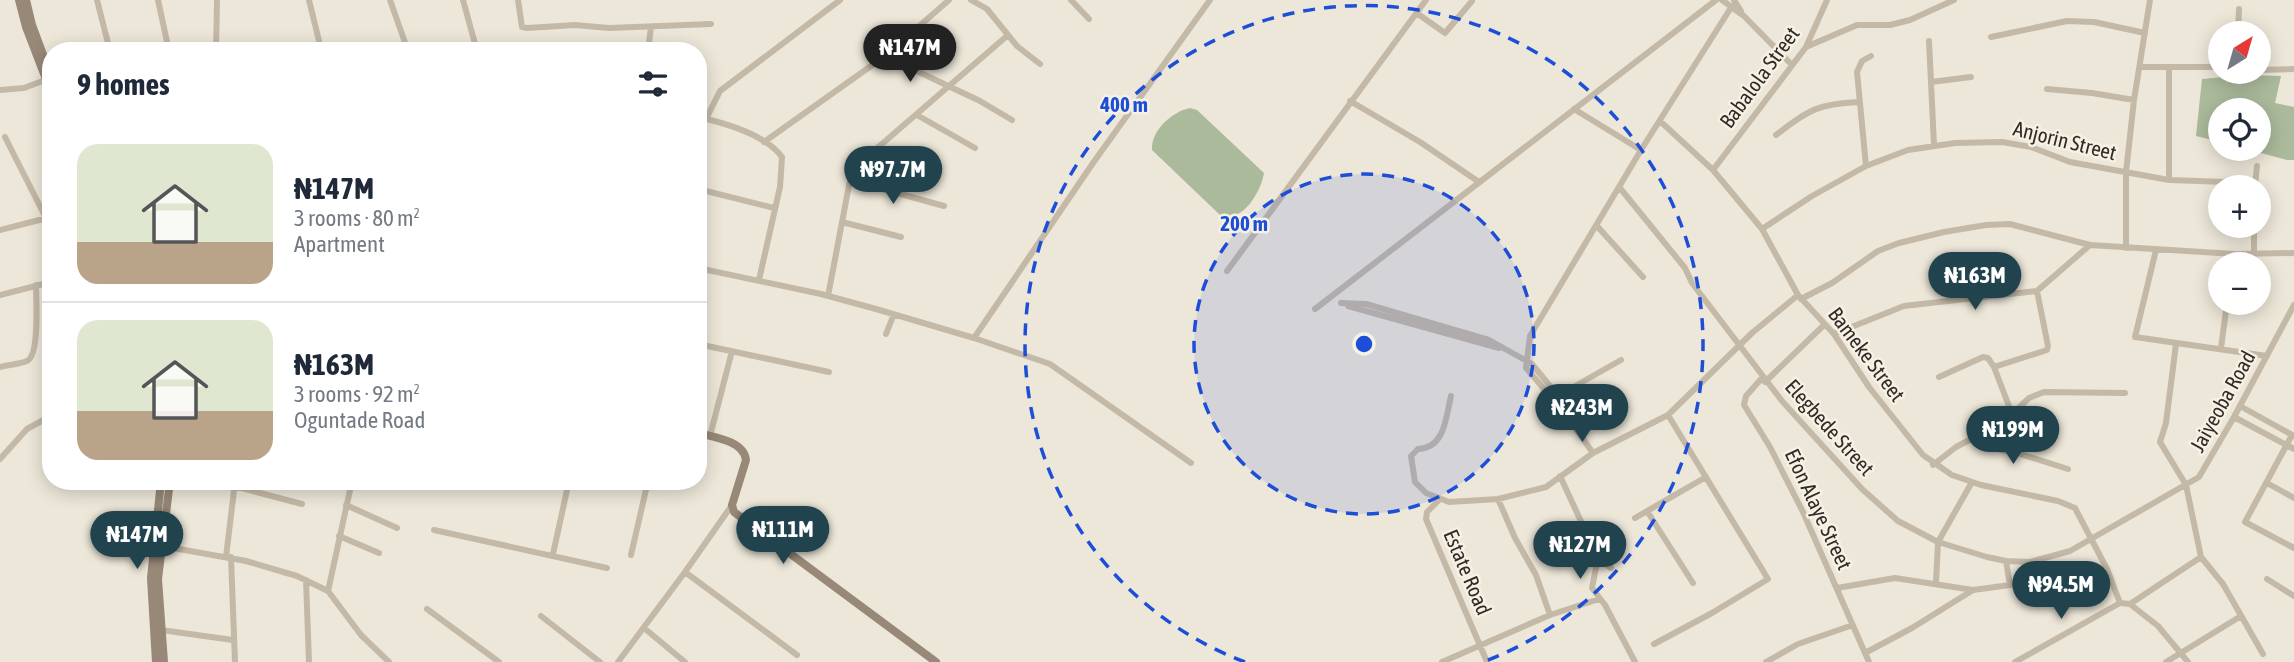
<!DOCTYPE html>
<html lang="en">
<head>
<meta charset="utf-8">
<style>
	body { margin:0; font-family:"Asap Condensed",sans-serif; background:#f6f6f7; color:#1f2937; height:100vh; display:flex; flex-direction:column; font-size:26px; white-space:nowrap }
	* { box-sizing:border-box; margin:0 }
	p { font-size:23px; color:#747a83 }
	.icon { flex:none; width:38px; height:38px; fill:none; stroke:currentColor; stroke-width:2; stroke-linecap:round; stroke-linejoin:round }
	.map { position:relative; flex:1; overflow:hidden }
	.side { position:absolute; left:42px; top:42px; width:665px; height:448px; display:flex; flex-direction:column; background:#fff; border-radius:28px; box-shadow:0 4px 18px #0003 }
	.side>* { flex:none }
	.needle { width:46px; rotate:37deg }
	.fabs { position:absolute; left:2208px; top:21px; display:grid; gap:14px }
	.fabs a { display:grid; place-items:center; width:63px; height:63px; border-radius:50%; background:#fff; box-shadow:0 4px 18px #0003; font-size:35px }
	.price { position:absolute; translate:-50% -60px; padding:0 16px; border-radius:24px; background:#21434d; color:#fff; font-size:23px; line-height:46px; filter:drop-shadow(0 2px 4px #0008) }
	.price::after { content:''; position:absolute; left:50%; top:42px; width:21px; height:16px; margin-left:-10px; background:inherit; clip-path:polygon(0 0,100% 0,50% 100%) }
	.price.selected { background:#222; color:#fff }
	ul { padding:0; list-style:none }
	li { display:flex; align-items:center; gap:21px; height:175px; padding:0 35px }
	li+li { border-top:2px solid #e0e1e3 }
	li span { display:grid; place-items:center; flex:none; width:196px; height:140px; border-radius:21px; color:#555 }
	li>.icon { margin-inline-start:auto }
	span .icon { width:84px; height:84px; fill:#fffc; stroke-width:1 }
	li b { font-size:30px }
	h2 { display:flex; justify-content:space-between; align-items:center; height:84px; padding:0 35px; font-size:30px }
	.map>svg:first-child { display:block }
	.green { fill:#abba9b }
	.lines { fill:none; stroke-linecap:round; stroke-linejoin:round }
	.street { stroke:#c4b9a7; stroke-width:6 }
	.secondary { stroke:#978878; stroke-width:8 }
	.ring { fill:none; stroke:#1d4ed8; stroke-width:3.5; stroke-dasharray:12 9 }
	.labels { text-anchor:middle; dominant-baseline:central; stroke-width:5; stroke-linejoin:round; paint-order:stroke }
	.street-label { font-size:21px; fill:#312b26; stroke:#f6f1e4 }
	.centre { fill:#1d4ed8; stroke:#f6f1e4; stroke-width:3.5 }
	.ring-label { font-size:21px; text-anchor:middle; font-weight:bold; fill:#1d4ed8; stroke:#f6f1e4; stroke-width:5; stroke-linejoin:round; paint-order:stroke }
</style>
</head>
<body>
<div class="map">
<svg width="2294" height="662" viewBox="0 0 2294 662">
	<rect width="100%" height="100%" fill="#ede7d9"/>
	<path class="green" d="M 2245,75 L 2281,76 L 2275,103 L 2294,107 L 2294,160 L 2287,160 L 2246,149 L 2259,149 L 2259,110 L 2221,110 L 2221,142 L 2196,136 L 2202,79 Z
		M 1190,108 L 1197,110 L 1264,173 C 1261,191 1243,224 1220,215 L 1152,150 C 1151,131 1171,112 1190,108 Z"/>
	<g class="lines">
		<path class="street" d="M 97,0 L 110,51
			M 158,0 L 169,51
			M 309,0 L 321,49 L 317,51
			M 390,0 L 408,51
			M 463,0 L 477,51
			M 518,0 L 522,27 L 527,28 L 575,25 L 609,28 L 711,24
			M 971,0 L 987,9 L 1017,46 L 1040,64
			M 1071,0 L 1089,19
			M 1722,0 L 1744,16 L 1792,65
			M 1734,0 L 1741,11
			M 1418,14 L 1445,33 L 1472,1
			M 2238,33 L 2239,9
			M 1991,37 L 2067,21 L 2094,22 L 2145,33
			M 1929,41 L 1934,145
			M 1806,47 L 1857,25 L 1890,25 L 1910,20 L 1954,0
			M 216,51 L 217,0
			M 648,51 L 651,27
			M 885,56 L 980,101 L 1012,120
			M 2140,67 L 2221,67
			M 2259,70 L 2294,69
			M 1931,82 L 1971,77
			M 2047,89 L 2092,93 L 2134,100
			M 0,90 L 24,88 L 45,80
			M 1350,101 L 1420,142 L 1479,182
			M 1574,109 L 1641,150
			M 917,115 L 975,148
			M 698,117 C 725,123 765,134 782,157 L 780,187 L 759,280
			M 706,119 L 720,91 L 840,0
			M 1660,121 L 1713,170 L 1762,229 L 1798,295 L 1834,334 L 1869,387 L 1923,455 L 1952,475 L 1981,485 L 2058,501 L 2075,508 L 2107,569 L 2120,603 L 2130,604 L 2201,557
			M 1776,135 C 1809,110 1817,104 1859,102
			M 5,137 L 51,228
			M 764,142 L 885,56 L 949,0
			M 1866,166 L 1857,72 L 1862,61 L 1871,56
			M 1713,170 L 1806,47 L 1827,0
			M 850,180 L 944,206
			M 2169,180 L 2169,68
			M 2255,185 L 2257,166
			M 1620,188 L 1685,268 L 1692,283 L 1782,401 L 1862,489 L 1898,521 L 1938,542 L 1987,557 L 2006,561 L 2030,562 L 2070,551 L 2199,477 L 2234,417 L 2294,305
			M 698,189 L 774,208
			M 842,222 L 901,237
			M 1597,226 L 1643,277
			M 1762,229 L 1812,196 L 1866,166 L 1908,150 L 1955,143 L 2002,142 L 2031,147 L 2070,162 L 2169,180 L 2255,183
			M 0,230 L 47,218
			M 2126,248 L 2126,172 L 2134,100 L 2150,0
			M 2156,250 L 2135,337 L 2267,356
			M 2254,254 L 2254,226
			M 2233,264 L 2235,254
			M 698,268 L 821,294 L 876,309 L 974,338 L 1050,364 L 1191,463
			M 1227,271 L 1426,0
			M 0,295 L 51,282
			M 828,296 L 850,180 L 868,156 L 1008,35
			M 1801,299 L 1832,283 L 1878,251 L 1899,243 L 1944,232 L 1986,225 L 2010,224 L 2090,245 L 2235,254 L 2294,253
			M 1341,303 L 1366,304 L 1489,340 L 1532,364 L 1550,386 L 1551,394
			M 1348,306 L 1499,348
			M 1315,309 L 1716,0
			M 886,334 L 894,314
			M 1834,334 L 1904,306 L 2037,291 L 2090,245
			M 974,338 L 1093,163 L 1210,0
			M 698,344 L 829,372
			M 2176,344 L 2166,423 L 2160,442 L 2186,485 L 2201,557 L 2223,584 L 2263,654
			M 2221,348 L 2227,303
			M 0,367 C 8,365 20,364 27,361 C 40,355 36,299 36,285
			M 1994,367 L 2047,350 L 2048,346 L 2037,291
			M 1939,377 L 1983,357 L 1988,358 L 1994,367 L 2012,414
			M 1762,378 L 1746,396 L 1744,405 L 1770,447 L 1803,512 L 1869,662
			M 1765,382 L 1824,325
			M 1451,396 C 1446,417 1445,448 1418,449 L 1411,456 L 1415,482 L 1426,493 L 1449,502 L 1498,499 L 1546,487 L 1593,453 L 1668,415 L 1752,333 L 1798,295
			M 1554,398 L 1621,360
			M 2240,406 L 2294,436
			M 2234,417 L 2294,449
			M 2292,435 L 2245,522 L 2294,548
			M 710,436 L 732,351
			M 1974,439 L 1983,446 L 2017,453 L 2068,469
			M 1593,453 L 1551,394 L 1545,390 L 1526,368 L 1530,336 L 1641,150 L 1732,6
			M 0,459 L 27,429 L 47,418 L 51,410
			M 1933,465 L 1956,447 L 2004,422 L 2029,398 L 2044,392 L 2125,393
			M 1560,476 L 1598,558 L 1611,568
			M 215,481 L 302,504
			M 2267,483 L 2294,498
			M 1440,499 L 1427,512 L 1426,519 L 1487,662
			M 1498,499 L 1515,538 L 1536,575 L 1550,615
			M 346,505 L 397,528
			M 1647,511 L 1693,583
			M 1635,518 L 1706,477
			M 434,530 L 607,568
			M 339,536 L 379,553
			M 162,546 L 246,561 L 297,576 L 328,591 L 361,635 L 389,662
			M 553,554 L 569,481
			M 631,555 L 648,481
			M 226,557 L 235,482
			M 231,557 L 235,662
			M 1598,558 L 1592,588 L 1605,605 L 1635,662
			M 685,572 L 797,655
			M 2267,579 L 2294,596
			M 306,580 L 309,662
			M 1936,583 L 1938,542 L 1972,482
			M 1837,588 L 1895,578 L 1973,590 L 2010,585 L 2006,561
			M 328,591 L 352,481
			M 2130,604 L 2158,626 L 2188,662
			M 427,609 L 499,662
			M 541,616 L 600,662
			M 644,628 L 685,662
			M 161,630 L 233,640
			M 1654,644 L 1712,613 L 1768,579 L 1668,415
			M 1865,653 L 1912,628 L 1973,590
			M 618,662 L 685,572 L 732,505
			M 1442,662 L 1550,615 L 1599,599
			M 1766,662 L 1798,644 L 1853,625
			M 2015,662 L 2120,603
			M 2166,662 L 2241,616"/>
		<path class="secondary" d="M 19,0 L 26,27 L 51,92
			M 26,0 L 32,25 L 51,76
			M 698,433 C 714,437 744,441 746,460 L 732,505 L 734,512 L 936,662
			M 156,662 L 151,578 L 161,481
			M 164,662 L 158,579 L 170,481"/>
	</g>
	<circle cx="1364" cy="344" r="170" fill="#1d4ed8" fill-opacity=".12"/>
	<g class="ring">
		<circle cx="1364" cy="344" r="170"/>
		<path d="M1245 662A339 339 0 1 1 1483 662"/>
	</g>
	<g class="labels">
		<g class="street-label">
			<text transform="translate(1759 77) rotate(-54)">Babalola Street</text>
			<text transform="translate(2065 140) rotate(14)">Anjorin Street</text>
			<text transform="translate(1867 354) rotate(53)">Bameke Street</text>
			<text transform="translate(2222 401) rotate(-61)">Jaiyeoba Road</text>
			<text transform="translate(1830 427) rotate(48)">Elegbede Street</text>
			<text transform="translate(1819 509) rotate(65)">Efon Alaye Street</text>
			<text transform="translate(1468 572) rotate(67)">Estate Road</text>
		</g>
	</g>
	<circle cx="1364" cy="344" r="10" class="centre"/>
	<g class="ring-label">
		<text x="1124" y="112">400 m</text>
		<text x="1244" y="231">200 m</text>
	</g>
</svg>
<div class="fabs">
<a><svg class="needle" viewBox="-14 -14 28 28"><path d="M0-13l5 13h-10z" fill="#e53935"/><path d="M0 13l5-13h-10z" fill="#747a83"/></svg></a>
<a><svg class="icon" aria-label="locate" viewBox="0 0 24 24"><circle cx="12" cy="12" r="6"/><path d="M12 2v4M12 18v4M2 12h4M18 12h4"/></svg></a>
<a>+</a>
<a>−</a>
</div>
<b class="price selected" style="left:910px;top:84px">₦147M</b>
<b class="price" style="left:893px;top:206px">₦97.7M</b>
<b class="price" style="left:1975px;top:312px">₦163M</b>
<b class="price" style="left:1582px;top:444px">₦243M</b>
<b class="price" style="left:2013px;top:466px">₦199M</b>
<b class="price" style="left:783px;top:566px">₦111M</b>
<b class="price" style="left:137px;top:571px">₦147M</b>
<b class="price" style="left:1580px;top:581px">₦127M</b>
<b class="price" style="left:2061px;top:621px">₦94.5M</b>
<section class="side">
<h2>9 homes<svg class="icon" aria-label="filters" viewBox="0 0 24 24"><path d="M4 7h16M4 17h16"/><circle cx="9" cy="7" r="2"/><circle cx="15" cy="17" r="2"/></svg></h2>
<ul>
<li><span style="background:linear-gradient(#dfe7d0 70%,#b9a48a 0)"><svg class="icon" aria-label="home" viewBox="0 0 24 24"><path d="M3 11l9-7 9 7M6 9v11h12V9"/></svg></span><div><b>₦147M</b><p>3 rooms · 80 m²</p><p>Apartment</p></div></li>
<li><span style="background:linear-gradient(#dfe7d0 65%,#b9a48a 0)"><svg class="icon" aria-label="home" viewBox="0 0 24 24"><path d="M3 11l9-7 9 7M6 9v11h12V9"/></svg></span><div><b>₦163M</b><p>3 rooms · 92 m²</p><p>Oguntade Road</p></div></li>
</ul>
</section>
</div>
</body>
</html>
